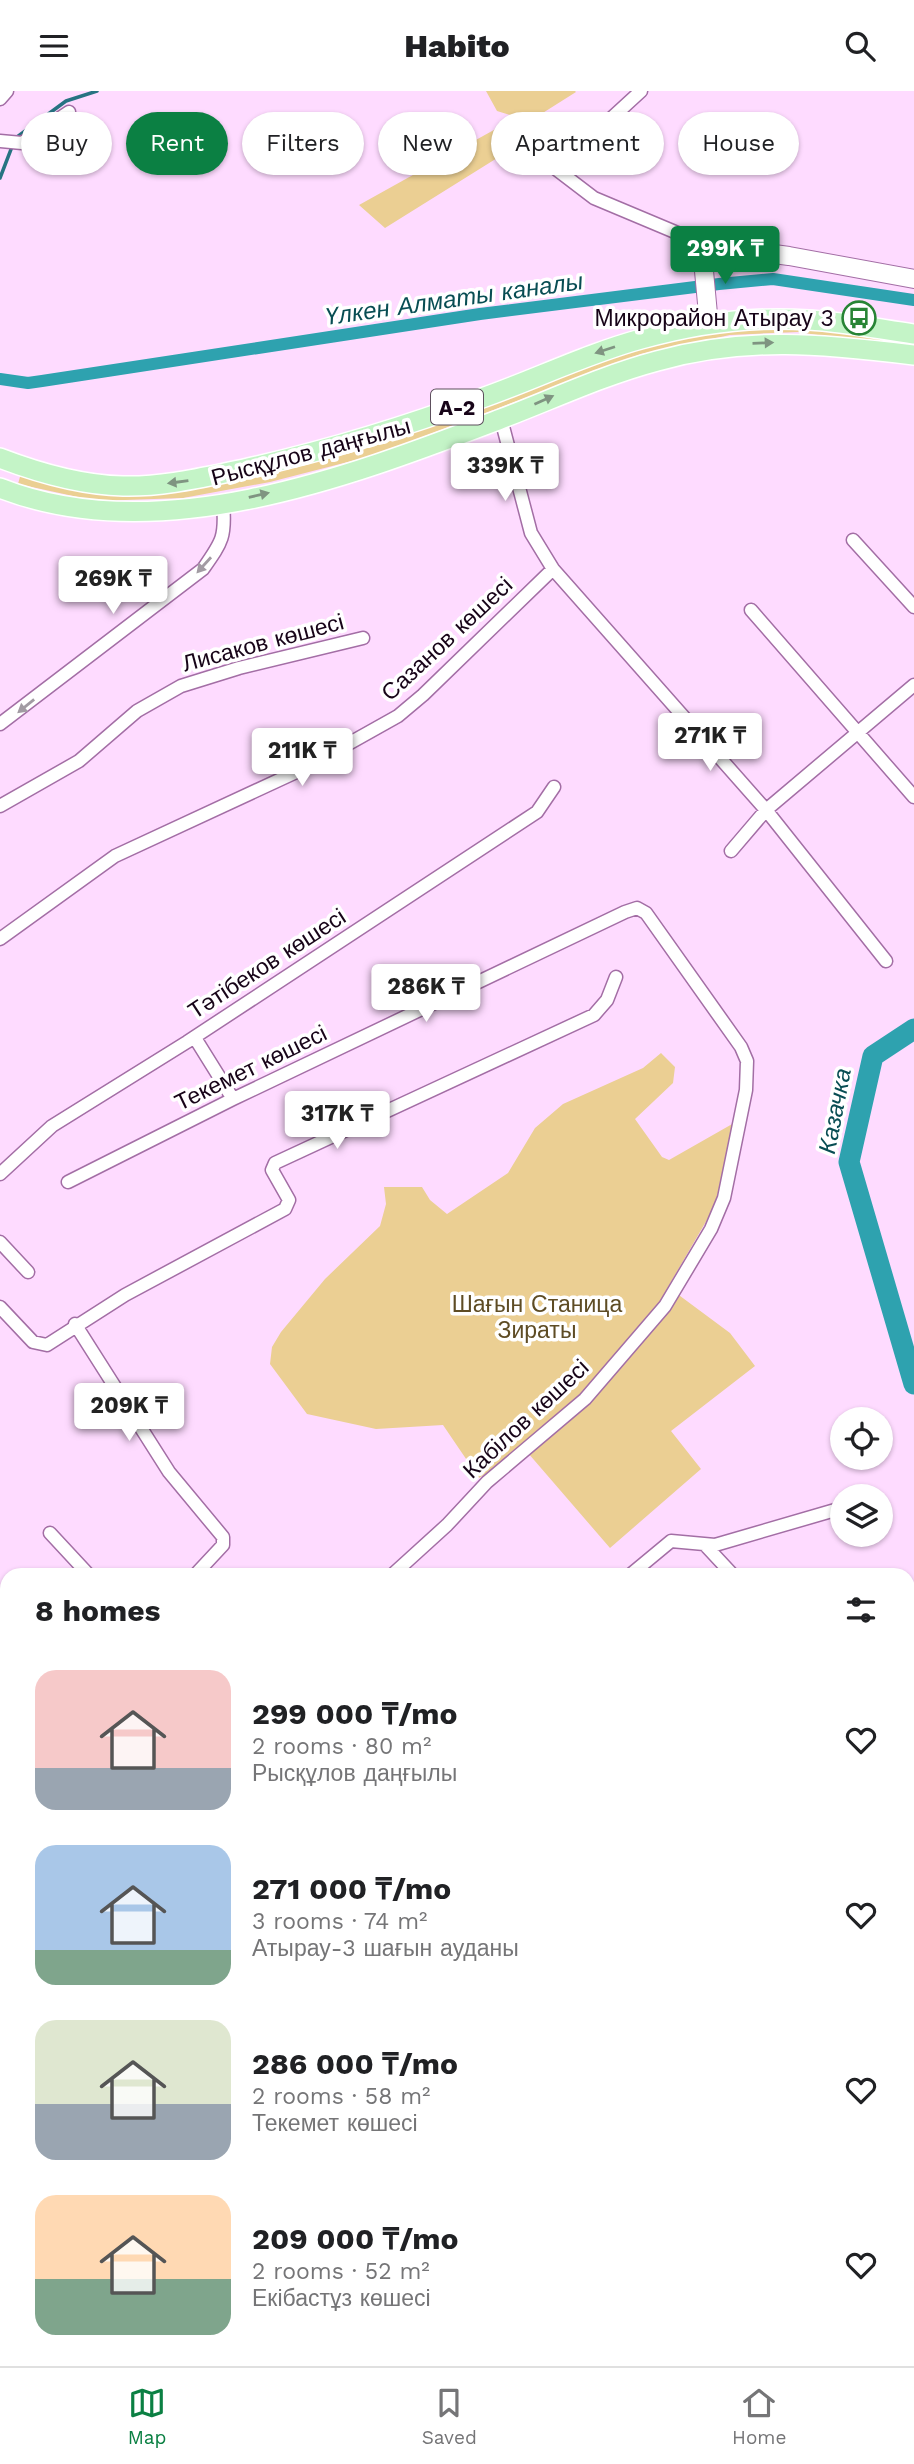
<!DOCTYPE html>
<html lang="en">
<head>
<meta charset="utf-8">
<style>
	body { margin:0; font-family:"Work Sans",sans-serif; background:#f6f6f6; color:#202124; height:100vh; display:flex; flex-direction:column; font-size:26px; white-space:nowrap }
	* { box-sizing:border-box; margin:0 }
	p { font-size:23px; color:#757577 }
	.icon { flex:none; width:38px; height:38px; fill:none; stroke:currentColor; stroke-width:2; stroke-linecap:round; stroke-linejoin:round }
	.map { position:relative; flex:1; overflow:hidden }
	.drawer { position:absolute; left:0px; top:1477px; width:915px; height:798px; display:flex; flex-direction:column; background:#fff; border-radius:21px 21px 0 0; box-shadow:0 2px 5px #0004 }
	.drawer>* { flex:none }
	.banner { position:absolute; left:21px; top:21px; width:873px; height:63px; display:flex; gap:14px }
	.fabs { position:absolute; left:830px; top:1316px; display:grid; gap:14px }
	.fabs a { display:grid; place-items:center; width:63px; height:63px; border-radius:50%; background:#fff; box-shadow:0 2px 5px #0004; font-size:35px }
	.price { position:absolute; translate:-50% -60px; padding:0 16px; border-radius:7px; background:#fff; color:#222; font-size:23px; line-height:46px; filter:drop-shadow(0 2px 4px #0008) }
	.price::after { content:''; position:absolute; left:50%; top:42px; width:21px; height:16px; margin-left:-10px; background:inherit; clip-path:polygon(0 0,100% 0,50% 100%) }
	.price.on { background:#0b8043; color:#fff }
	ul { padding:0; list-style:none }
	li { display:flex; align-items:center; gap:21px; height:175px; padding:0 35px }
	li span { display:grid; place-items:center; flex:none; width:196px; height:140px; border-radius:21px; color:#555 }
	li>.icon { margin-inline-start:auto }
	span .icon { width:84px; height:84px; fill:#fffc; stroke-width:1 }
	li b { font-size:30px }
	h2 { display:flex; justify-content:space-between; align-items:center; height:84px; padding:0 35px; font-size:30px }
	.chip { padding:0 24px; border-radius:32px; background:#fff; box-shadow:0 2px 5px #0004; font-size:24px; line-height:63px }
	.chip.on { background:#0b8043; color:#fff }
	header { display:flex; justify-content:space-between; align-items:center; height:91px; padding:0 35px; background:#fff; font-size:32px; font-weight:800 }
	.tab-bar { display:flex; justify-content:space-around; align-items:center; height:98px; border-top:2px solid #e0e0e0; background:#fff; font-size:19px; color:#757577 }
	.tab-bar a { display:grid; justify-items:center; gap:4px }
	.tab-bar .on { color:#0b8043 }
	.map>svg:first-child { display:block }
	.green { fill:#ebcf93 }
	.lines { fill:none; stroke-linecap:round; stroke-linejoin:round }
	.stream { stroke:#277382; stroke-width:3.5 }
	.canal { stroke:#2ea2af; stroke-width:12 }
	.river { stroke:#2ea2af; stroke-width:21 }
	.street-casing { stroke:#a36ea5; stroke-width:15 }
	.secondary-casing { stroke:#a36ea5; stroke-width:20 }
	.primary-casing { stroke:#fff; stroke-width:22 }
	.street { stroke:#fff; stroke-width:12 }
	.secondary { stroke:#fff; stroke-width:18 }
	.primary { stroke:#c4f4c7; stroke-width:19 }
	.oneway { fill:#7f9481 }
	.oneway2 { fill:#a29ba3 }
	.labels { text-anchor:middle; dominant-baseline:central; stroke-width:7; stroke-linejoin:round; paint-order:stroke }
	.shield { fill:#fff; stroke:#5d4f5d; stroke-width:2 }
	.shield-label { font-size:21px; font-weight:bold; fill:#170418 }
	.poi-label { font-size:23px; fill:#170418; stroke:#fff; text-anchor:end }
	.street-label { font-size:23px; fill:#170418; stroke:#fff }
	.park-label { font-size:23px; fill:#5e4c24; stroke:#fff }
	.water-label { font-size:24px; font-style:italic; fill:#084d53; stroke:#fff }
</style>
</head>
<body>
<header><svg class="icon" aria-label="menu" viewBox="0 0 24 24"><path d="M4 6h16M4 12h16M4 18h16"/></svg>Habito<svg class="icon" aria-label="search" viewBox="0 0 24 24"><circle cx="10" cy="10" r="6"/><path d="M15 15l6 6"/></svg></header>
<div class="map">
<svg width="914" height="2275" viewBox="0 0 914 2275">
	<rect width="100%" height="100%" fill="#fedbff"/>
	<path class="green" d="M 486,0 L 575,0 L 576,1 L 530,30 L 497,20 Z
		M 501,35 L 521,52 L 385,137 L 359,114 Z
		M 800,233 L 914,250 L 914,259 L 798,241 L 730,244 L 641,263 L 375,364 L 270,391 L 183,407 L 96,410 L 18,393 L 21,382 L 178,397 L 637,254 L 729,236 Z
		M 661,962 L 675,976 L 673,992 L 635,1028 L 662,1066 L 669,1069 L 734,1032 L 715,1115 L 668,1196 L 730,1242 L 755,1275 L 671,1340 L 701,1378 L 610,1457 L 528,1362 L 521,1360 L 479,1387 L 443,1334 L 376,1338 L 307,1323 L 270,1273 L 272,1256 L 281,1241 L 325,1188 L 380,1135 L 386,1113 L 384,1096 L 422,1096 L 430,1109 L 447,1123 L 508,1082 L 535,1037 L 563,1013 L 643,977 Z"/>
	<g class="lines">
		<path class="stream" d="M 17,46 L 66,10 L 97,0
			M 0,87 L 13,53"/>
		<path class="canal" d="M 0,288 L 28,292 L 42,290 L 480,223 L 719,193 L 773,188 L 914,209"/>
		<path class="river" d="M 914,938 L 873,965 L 849,1071 L 914,1293
			M 908,2035 L 914,2034
			M 636,2275 L 638,2268"/>
		<defs>
			<path id="street" d="M 641,0 L 556,78 L 594,107 L 706,154
				M 0,8 L 7,0
				M 0,50 L 22,52 L 69,21
				M 501,328 L 531,442 L 553,478 L 766,719 L 886,870
				M 853,449 L 914,516
				M 751,519 L 914,706
				M 0,633 L 203,478 C 222,451 226,446 223,412
				M 0,715 L 79,670 L 137,620 L 181,595 L 239,577 L 363,547
				M 731,760 L 766,719 L 914,594
				M 0,848 L 115,765 L 307,676 L 398,625 L 423,604 L 553,478
				M 195,947 L 233,1008
				M 0,1083 L 52,1035 L 187,951 L 537,721 L 554,696
				M 68,1091 L 233,1008 L 625,821 L 637,817 L 646,822 L 741,956 L 747,970 L 746,999 L 724,1107 L 711,1138 L 665,1215 L 585,1308 L 487,1391 L 447,1434 L 392,1484
				M 0,1151 L 28,1181
				M 0,1216 L 33,1251 L 47,1254 L 125,1204 L 285,1118 L 289,1109 L 272,1079 L 275,1072 L 594,924 L 607,909 L 616,886
				M 75,1233 L 169,1381 L 223,1446 L 223,1454 L 195,1484
				M 50,1442 L 89,1484
				M 706,1455 L 733,1484
				M 630,1484 L 671,1450 L 715,1454 L 842,1417
				M 0,1558 L 7,1551
				M 908,1686 L 914,1706
				M 0,1687 L 7,1695
				M 908,1774 L 914,1770
				M 0,1798 L 7,1792
				M 0,1968 L 7,1976
				M 0,2047 L 7,2041
				M 258,2268 L 264,2275
				M 280,2275 L 289,2268"/>
			<path id="secondary" d="M 709,234 L 704,180 L 706,154 L 789,165 L 914,188
				M 0,2245 L 7,2254
				M 19,2268 L 25,2275"/>
			<path id="primary" d="M 0,367 C 39,382 81,394 123,395 C 164,396 204,386 244,378 C 325,360 404,336 482,307 C 536,288 586,263 641,248 C 694,233 754,225 809,229 C 844,231 879,238 914,243
				M 0,397 C 158,459 348,386 498,329 C 551,309 601,285 657,270 C 746,245 824,253 914,264"/>
		</defs>
		<use href="#street" class="street-casing"/>
		<use href="#secondary" class="secondary-casing"/>
		<use href="#primary" class="primary-casing"/>
		<use href="#street" class="street"/>
		<use href="#secondary" class="secondary"/>
		<use href="#primary" class="primary"/>
	</g>
	<defs><path id="oneway-solid" d="M-6-.8H1V-3.2L6.5 0L1 3.2V.8H-6Z" transform="scale(1.75)"/></defs>
	<g class="oneway">
		<use href="#oneway-solid" transform="translate(763 252) rotate(-2)"/>
		<use href="#oneway-solid" transform="translate(605 259) rotate(162)"/>
		<use href="#oneway-solid" transform="translate(544 309) rotate(-24)"/>
		<use href="#oneway-solid" transform="translate(178 391) rotate(172)"/>
		<use href="#oneway-solid" transform="translate(259 404) rotate(-13)"/>
	</g>
	<g class="oneway2">
		<use href="#oneway-solid" transform="translate(204 474) rotate(132)"/>
		<use href="#oneway-solid" transform="translate(26 615) rotate(141)"/>
	</g>
	<defs>
		<symbol id="bus-ring" viewBox="-11 -11 22 22"><circle r="9.5" fill="#fff" stroke="#288435" stroke-width="1.5"/><path d="M-5-6H5V4H4V6H2V4H-2V6H-4V4H-5ZM-3.5-4V0h7V-4ZM-3.5 1.2v1.5H-2V1.2ZM2 1.2v1.5H3.5V1.2Z" fill="#288435"/></symbol>
	</defs>
	<g fill-rule="evenodd">
		<use href="#bus-ring" x="840" y="208" width="38" height="38"/>
	</g>
	<g class="labels">
		<rect class="shield" x="431" y="298.5" width="52" height="35" rx="5"/>
		<g class="shield-label">
			<text x="457" y="316">A-2</text>
		</g>
		<g class="poi-label">
			<text x="834" y="227">Микрорайон Атырау 3</text>
		</g>
		<g class="street-label">
			<text transform="translate(311 361) rotate(-15)">Рысқұлов даңғылы</text>
			<text transform="translate(447 548) rotate(-43)">Сазанов көшесі</text>
			<text transform="translate(263 552) rotate(-15)">Лисаков көшесі</text>
			<text transform="translate(267 873) rotate(-33)">Тәтібеков көшесі</text>
			<text transform="translate(251 977) rotate(-26)">Текемет көшесі</text>
			<text transform="translate(526 1328) rotate(-43)">Кабілов көшесі</text>
		</g>
		<g class="park-label">
			<text x="537" y="1213">Шағын Станица<tspan x="537" dy="26">Зираты</tspan></text>
		</g>
		<g class="water-label">
			<text transform="translate(454 208) rotate(-8)">Үлкен Алматы каналы</text>
			<text transform="translate(835 1020) rotate(-79)">Казачка</text>
		</g>
	</g>
</svg>
<div class="fabs">
<a><svg class="icon" aria-label="locate" viewBox="0 0 24 24"><circle cx="12" cy="12" r="6"/><path d="M12 2v4M12 18v4M2 12h4M18 12h4"/></svg></a>
<a><svg class="icon" aria-label="layers" viewBox="0 0 24 24"><path d="M12 4l9 5-9 5-9-5zM3 14l9 5 9-5"/></svg></a>
</div>
<b class="price on" style="left:725px;top:195px">299K ₸</b>
<b class="price" style="left:505px;top:412px">339K ₸</b>
<b class="price" style="left:113px;top:525px">269K ₸</b>
<b class="price" style="left:710px;top:682px">271K ₸</b>
<b class="price" style="left:302px;top:697px">211K ₸</b>
<b class="price" style="left:426px;top:933px">286K ₸</b>
<b class="price" style="left:337px;top:1060px">317K ₸</b>
<b class="price" style="left:129px;top:1352px">209K ₸</b>
<div class="banner">
<a class="chip">Buy</a>
<a class="chip on">Rent</a>
<a class="chip">Filters</a>
<a class="chip">New</a>
<a class="chip">Apartment</a>
<a class="chip">House</a>
</div>
<section class="drawer">
<h2>8 homes<svg class="icon" aria-label="filters" viewBox="0 0 24 24"><path d="M4 7h16M4 17h16"/><circle cx="9" cy="7" r="2"/><circle cx="15" cy="17" r="2"/></svg></h2>
<ul>
<li><span style="background:linear-gradient(#f6c9c9 70%,#9aa5b1 0)"><svg class="icon" aria-label="home" viewBox="0 0 24 24"><path d="M3 11l9-7 9 7M6 9v11h12V9"/></svg></span><div><b>299 000 ₸/mo</b><p>2 rooms · 80 m²</p><p>Рысқұлов даңғылы</p></div><svg class="icon" aria-label="heart" viewBox="0 0 24 24"><path d="M12 20l-8-8c-3-5 5-10 8-4 3-6 11-1 8 4z"/></svg></li>
<li><span style="background:linear-gradient(#a9c7e8 75%,#7fa58c 0)"><svg class="icon" aria-label="home" viewBox="0 0 24 24"><path d="M3 11l9-7 9 7M6 9v11h12V9"/></svg></span><div><b>271 000 ₸/mo</b><p>3 rooms · 74 m²</p><p>Атырау-3 шағын ауданы</p></div><svg class="icon" aria-label="heart" viewBox="0 0 24 24"><path d="M12 20l-8-8c-3-5 5-10 8-4 3-6 11-1 8 4z"/></svg></li>
<li><span style="background:linear-gradient(#dfe7d0 60%,#9aa5b1 0)"><svg class="icon" aria-label="home" viewBox="0 0 24 24"><path d="M3 11l9-7 9 7M6 9v11h12V9"/></svg></span><div><b>286 000 ₸/mo</b><p>2 rooms · 58 m²</p><p>Текемет көшесі</p></div><svg class="icon" aria-label="heart" viewBox="0 0 24 24"><path d="M12 20l-8-8c-3-5 5-10 8-4 3-6 11-1 8 4z"/></svg></li>
<li><span style="background:linear-gradient(#ffd9b3 60%,#7fa58c 0)"><svg class="icon" aria-label="home" viewBox="0 0 24 24"><path d="M3 11l9-7 9 7M6 9v11h12V9"/></svg></span><div><b>209 000 ₸/mo</b><p>2 rooms · 52 m²</p><p>Екібастұз көшесі</p></div><svg class="icon" aria-label="heart" viewBox="0 0 24 24"><path d="M12 20l-8-8c-3-5 5-10 8-4 3-6 11-1 8 4z"/></svg></li>
</ul>
</section>
</div>
<nav class="tab-bar">
<a class="on"><svg class="icon" aria-label="map" viewBox="0 0 24 24"><path d="M3 6l6-2 6 2 6-2v14l-6 2-6-2-6 2zM9 4v14M15 6v14"/></svg>Map</a>
<a><svg class="icon" aria-label="saved" viewBox="0 0 24 24"><path d="M7 4h10v16l-5-4-5 4z"/></svg>Saved</a>
<a><svg class="icon" aria-label="home" viewBox="0 0 24 24"><path d="M3 11l9-7 9 7M6 9v11h12V9"/></svg>Home</a>
</nav>
</body>
</html>
